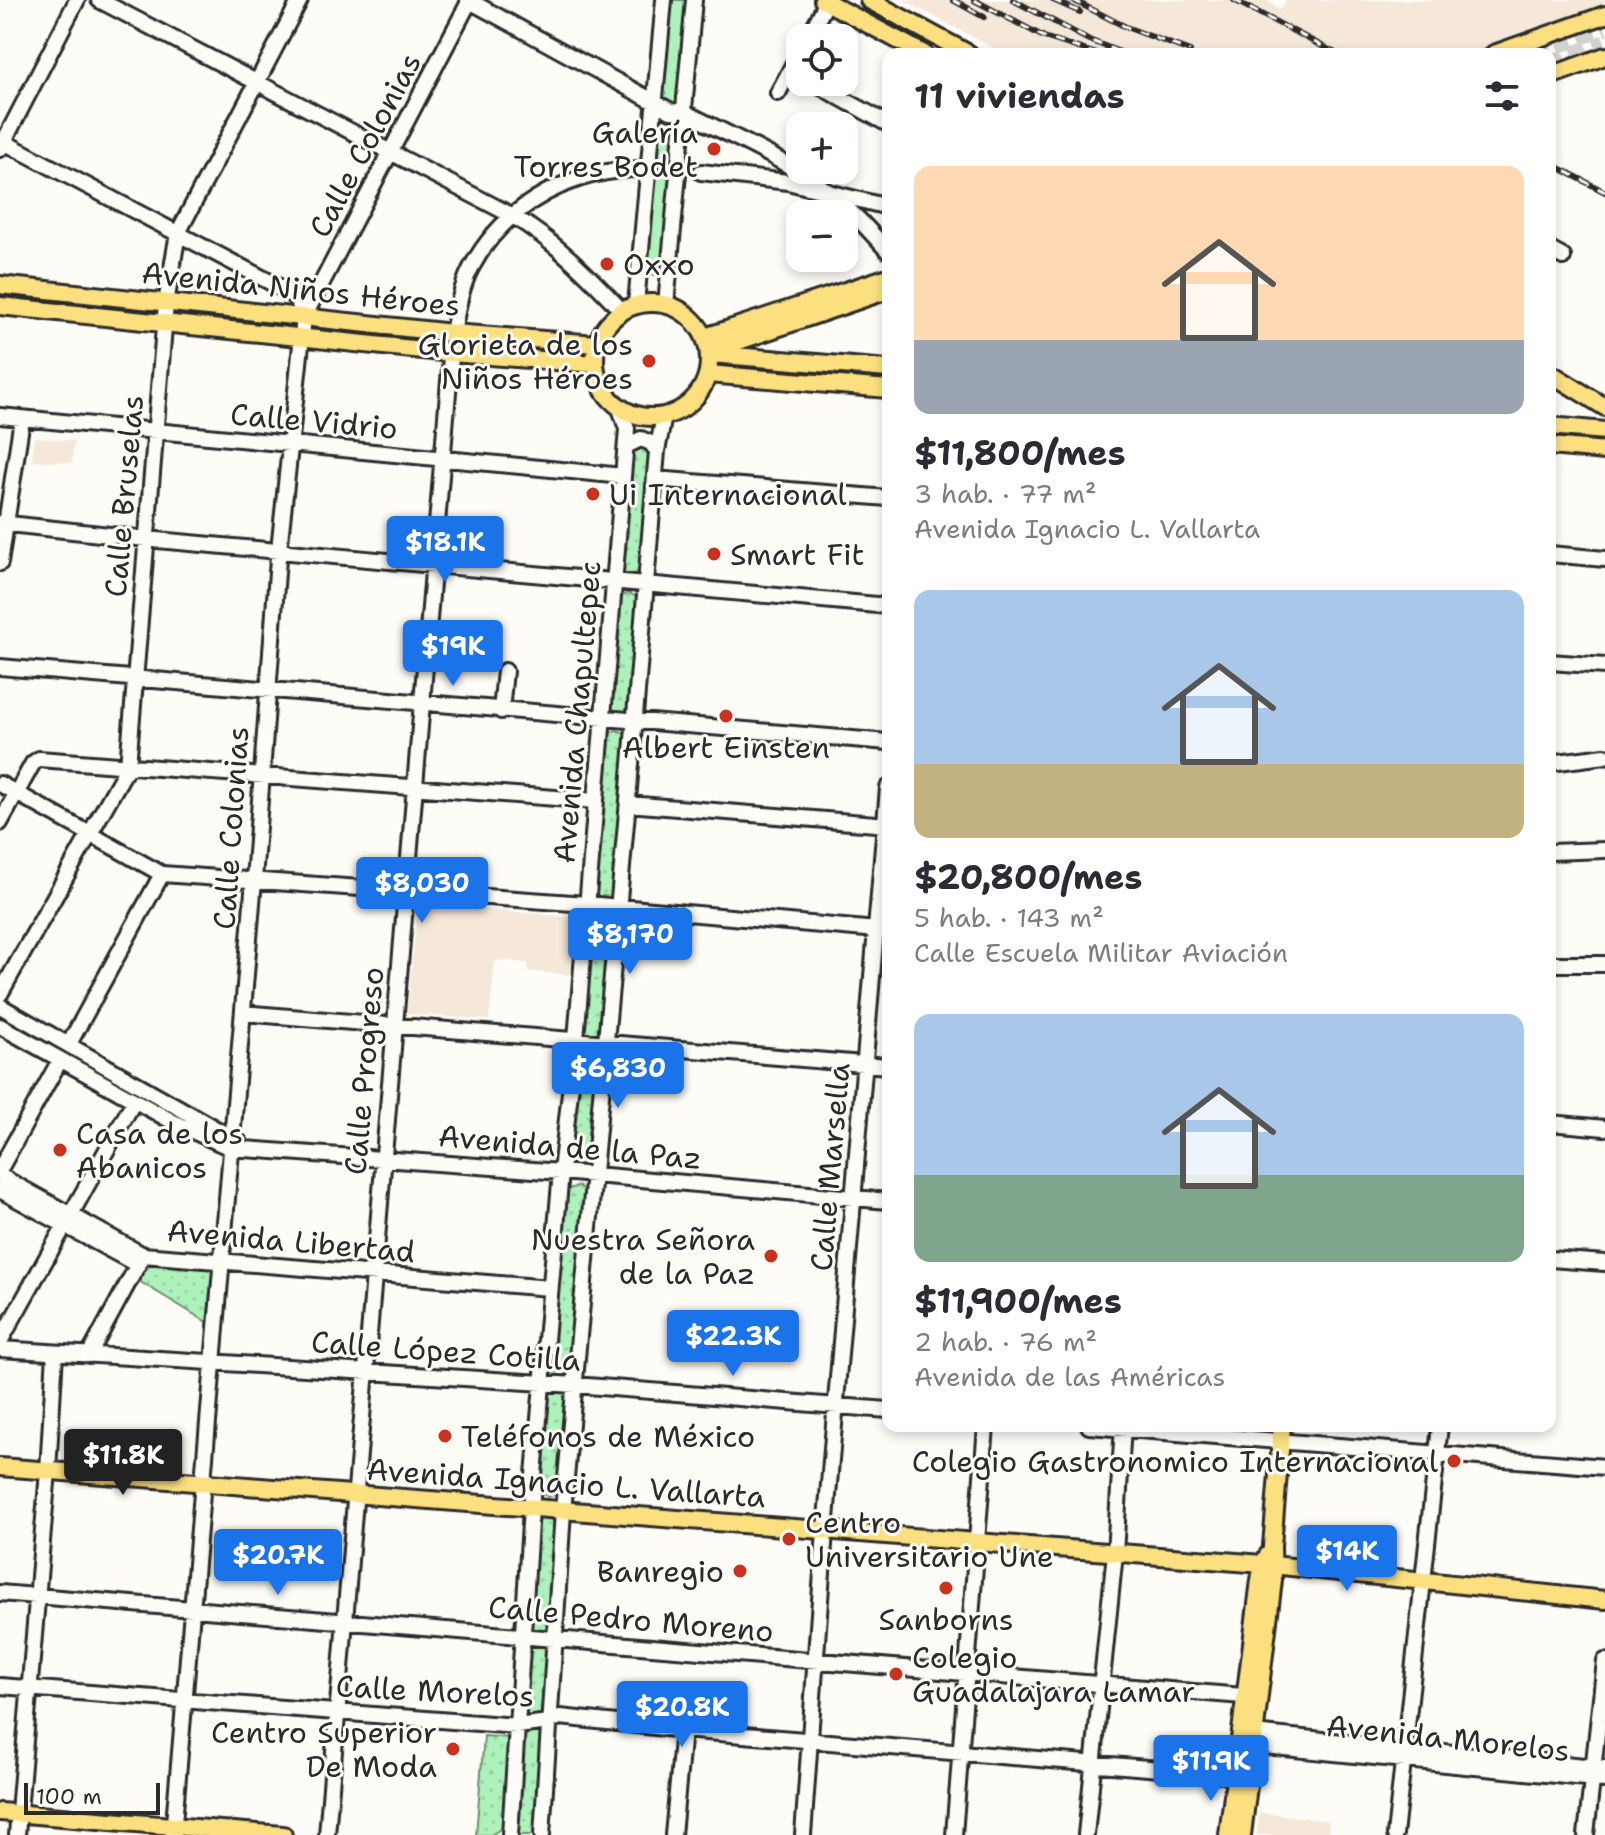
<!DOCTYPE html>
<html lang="es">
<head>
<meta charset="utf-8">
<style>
	body { margin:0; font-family:"Shantell Sans",sans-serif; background:#f2f2f3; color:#2b2b33; height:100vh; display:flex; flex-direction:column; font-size:30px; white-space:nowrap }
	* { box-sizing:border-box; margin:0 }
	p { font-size:26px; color:#7c7c81 }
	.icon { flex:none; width:44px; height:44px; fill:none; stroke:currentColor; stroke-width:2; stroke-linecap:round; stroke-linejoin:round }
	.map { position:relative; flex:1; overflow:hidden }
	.side { position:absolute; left:882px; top:48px; width:674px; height:1384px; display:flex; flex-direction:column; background:#fff; border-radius:16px; box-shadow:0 4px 12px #0003 }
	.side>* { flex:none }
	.tools { position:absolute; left:786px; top:24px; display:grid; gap:16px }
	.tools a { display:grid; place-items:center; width:72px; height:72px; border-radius:16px; background:#fff; box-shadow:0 4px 12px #0003; font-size:40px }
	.scale { position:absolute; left:24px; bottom:20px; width:136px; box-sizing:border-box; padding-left:8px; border:4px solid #2b2b2b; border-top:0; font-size:22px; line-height:28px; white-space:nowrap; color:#2b2b2b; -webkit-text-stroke:6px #fdfcf7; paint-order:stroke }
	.price { position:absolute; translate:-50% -68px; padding:0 18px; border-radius:8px; background:#1a73e8; color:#fff; font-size:26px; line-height:52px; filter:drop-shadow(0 2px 4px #0008) }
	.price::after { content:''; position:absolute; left:50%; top:48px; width:24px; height:18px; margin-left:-12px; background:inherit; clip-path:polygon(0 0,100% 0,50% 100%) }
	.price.active { background:#222; color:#fff }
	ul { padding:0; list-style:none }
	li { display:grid; align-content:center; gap:16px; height:424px; padding:0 32px }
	li span { display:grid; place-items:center; height:248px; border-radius:16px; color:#555 }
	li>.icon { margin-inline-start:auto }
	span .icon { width:144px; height:144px; fill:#fffc; stroke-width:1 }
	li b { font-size:34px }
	h2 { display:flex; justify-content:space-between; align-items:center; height:96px; padding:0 32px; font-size:34px }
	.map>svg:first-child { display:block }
	.built { fill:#f5e8d9 }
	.grass { fill:url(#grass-dots); stroke:#6c8e73; stroke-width:2 }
	.garden { fill:#adf1bb; stroke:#6c8e73; stroke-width:2 }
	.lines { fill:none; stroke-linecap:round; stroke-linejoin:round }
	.major-tunnel { stroke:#d3d2ce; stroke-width:16; stroke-dasharray:16 8; stroke-linecap:butt }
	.minor-casing { stroke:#2b2b2b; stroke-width:20 }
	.major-casing { stroke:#2b2b2b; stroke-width:22 }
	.minor { stroke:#fdfcf7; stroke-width:14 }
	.major { stroke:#fce080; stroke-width:16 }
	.rail-casing { stroke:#2b2b2b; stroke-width:6 }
	.rail { stroke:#fdfcf7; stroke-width:3; stroke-dasharray:9; stroke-linecap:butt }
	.poi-dot { fill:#c8321e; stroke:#fdfcf7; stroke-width:3 }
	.labels { text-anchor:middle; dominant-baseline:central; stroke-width:6; stroke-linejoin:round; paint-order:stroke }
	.poi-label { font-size:30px; fill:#2b2b2b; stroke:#fdfcf7; text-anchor:start }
	.street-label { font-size:30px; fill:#2b2b2b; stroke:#fdfcf7 }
</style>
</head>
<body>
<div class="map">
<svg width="1605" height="1835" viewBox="0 0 1605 1835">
	<defs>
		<pattern id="grass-dots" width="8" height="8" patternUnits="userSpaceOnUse" patternTransform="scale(2)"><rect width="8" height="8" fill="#adf1bb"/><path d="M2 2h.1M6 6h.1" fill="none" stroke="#95cfa1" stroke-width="1.8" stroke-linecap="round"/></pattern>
	</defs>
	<rect width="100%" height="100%" fill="#fdfcf7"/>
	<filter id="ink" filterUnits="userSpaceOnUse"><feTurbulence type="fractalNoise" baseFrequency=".0125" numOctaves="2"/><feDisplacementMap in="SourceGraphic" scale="16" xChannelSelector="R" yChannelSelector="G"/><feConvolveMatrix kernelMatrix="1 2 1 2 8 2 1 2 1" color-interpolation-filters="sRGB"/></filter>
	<g filter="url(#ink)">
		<path class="built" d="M 903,0 L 1266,0 L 1280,10 L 1286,0 L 1605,0 L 1605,11 L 1478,54 L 1004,54 Z
			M 34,437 L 74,441 L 72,463 L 32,460 Z
			M 422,904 L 573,917 L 571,975 L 528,971 L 528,963 L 495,960 L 489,1020 L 407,1014 L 417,913 Z
			M 1259,1812 L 1329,1821 L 1328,1835 L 1257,1835 Z"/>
		<path class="grass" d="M 651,445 L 640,576 L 637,578 L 624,577 L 621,574 L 631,446 Z
			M 629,593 L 638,598 L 627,715 L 610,713 L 620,597 Z
			M 616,730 L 623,732 L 627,739 L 613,895 L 609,899 L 599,900 L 592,892 L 608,734 Z
			M 601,913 L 608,916 L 611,921 L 601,1030 L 597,1036 L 585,1035 L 583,1033 L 590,920 L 594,915 Z
			M 588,1046 L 596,1048 L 600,1053 L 589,1161 L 579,1165 L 570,1156 L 580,1051 Z
			M 578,1186 L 583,1189 L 586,1197 L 559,1489 L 556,1494 L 548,1497 L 541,1493 L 539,1488 L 566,1190 Z
			M 152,1262 L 213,1268 L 207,1322 L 137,1280 L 145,1267 Z
			M 547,1518 L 554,1522 L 555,1527 L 546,1633 L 531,1631 L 531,1626 L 537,1526 L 541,1519 Z
			M 536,1644 L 543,1646 L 546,1651 L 541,1713 L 540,1717 L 528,1719 L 524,1713 L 529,1649 Z
			M 533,1729 L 538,1731 L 542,1737 L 535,1835 L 516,1835 L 522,1736 L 524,1732 Z
			M 484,1736 L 511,1738 L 505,1826 L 491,1835 L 476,1835 Z"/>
		<path class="garden" d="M 671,0 L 688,0 L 678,107 L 662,101 Z
			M 661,110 L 678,115 L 662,273 L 658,276 L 651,274 L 648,267 Z"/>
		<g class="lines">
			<path class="major-tunnel" d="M 1535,54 L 1605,28
				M 1550,63 L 1605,42"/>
			<defs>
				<path id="minor" d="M 99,0 L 513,216 C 556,242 588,275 622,311
					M 468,0 L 671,111 L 684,112 C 731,136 783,158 826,190 C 849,208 869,230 888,251
					M 808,38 L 827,2
					M 812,82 L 888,124
					M 778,93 L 800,52
					M 0,140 L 289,292 L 298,301 L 304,317
					M 0,149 L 77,0
					M 701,172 L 788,182 L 888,207
					M 1550,250 L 1563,257
					M 636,304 L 664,0
					M 666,305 L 694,0
					M 0,416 L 623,476
					M 626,446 L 641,439 L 651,443 L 657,451
					M 655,479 L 888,498
					M 0,523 L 146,539 L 888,606
					M 1550,554 L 1605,559
					M 0,563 L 22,419
					M 1550,662 L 1605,666
					M 0,667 L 888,742
					M 501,711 L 505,671
					M 1550,763 L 1605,756
					M 0,784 L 162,874 L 587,904 L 888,931
					M 628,804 L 888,825
					M 0,823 L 33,763 L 39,759 L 596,801
					M 1550,852 L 1605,850
					M 1550,964 L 1605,964
					M 0,994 L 128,766 L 166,303 L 178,233 L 300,0
					M 0,1006 L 239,1142
					M 243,1013 L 888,1066
					M 0,1026 L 175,1123 L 231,1148 L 561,1172 L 888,1201
					M 69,1044 L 162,874
					M 1550,1123 L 1605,1128
					M 0,1169 L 60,1060
					M 0,1176 L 143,1255 L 550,1288
					M 0,1190 L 138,1265
					M 1550,1259 L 1605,1263
					M 2,1338 L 134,1101
					M 0,1349 L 575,1385 L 888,1410
					M 89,1355 L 141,1259
					M 1089,1426 L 1605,1467
					M 0,1593 L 1255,1697
					M 0,1686 L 517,1726 L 549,1722 L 560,1717 L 683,1730 L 1246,1776
					M 1243,1732 L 1605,1768
					M 1243,1744 L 1605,1780
					M 17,1835 L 48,1471 L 55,1353
					M 173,1835 L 254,880 L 278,559 L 304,317 L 470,0
					M 327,1835 L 453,333 C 457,311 461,287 471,268 C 507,201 576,167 650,169
					M 510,1835 L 531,1508 L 561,1172 L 576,1039 L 627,429 L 620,408
					M 542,1835 L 563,1511 L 627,812 L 657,451 L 664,416
					M 673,1835 L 683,1730
					M 803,1835 L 825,1531 L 888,788
					M 954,1835 L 986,1426
					M 1086,1835 L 1115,1553 L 1123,1426
					M 1395,1835 L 1440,1426
					M 1586,1835 L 1605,1661"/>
				<path id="major" d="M 823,0 L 924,54
					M 869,0 L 969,54
					M 1494,54 L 1605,15
					M 1550,76 L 1605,56
					M 0,285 L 453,333 L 597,344
					M595 360a57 57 0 1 1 114 0a57 57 0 1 1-114 0Z
					M 0,306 L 451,353 L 595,364
					M 705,337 L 888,277
					M 709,351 L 888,290
					M 711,354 L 888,369
					M 1550,373 L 1605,407
					M 708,374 L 888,389
					M 1550,426 L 1605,431
					M 1550,446 L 1605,451
					M 0,1467 L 1263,1564 L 1605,1600
					M 0,1812 L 283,1835
					M 1228,1835 L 1260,1580 L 1263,1564 L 1268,1555
					M 1242,1835 L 1273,1580 L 1272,1546 L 1282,1426"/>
			</defs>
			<use href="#minor" class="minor-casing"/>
			<use href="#major" class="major-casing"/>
			<use href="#minor" class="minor"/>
			<use href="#major" class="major"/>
			<defs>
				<path id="rail" d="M 953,0 L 984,17
					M 974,0 L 1044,37 L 1097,54
					M 1013,0 L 1089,40 L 1125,54
					M 1053,0 L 1080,12
					M 1073,0 L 1126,27 L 1190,51
					M 1234,0 L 1337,54
					M 1550,163 L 1605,192"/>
			</defs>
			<use href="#rail" class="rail-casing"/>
			<use href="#rail" class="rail"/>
		</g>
	</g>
	<g class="poi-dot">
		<circle cx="714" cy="149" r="8"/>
		<circle cx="607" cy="264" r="8"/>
		<circle cx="649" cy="361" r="8"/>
		<circle cx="593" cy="494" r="8"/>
		<circle cx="714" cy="554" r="8"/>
		<circle cx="726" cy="716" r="8"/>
		<circle cx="60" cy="1150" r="8"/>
		<circle cx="771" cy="1256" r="8"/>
		<circle cx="445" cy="1436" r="8"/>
		<circle cx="1454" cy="1461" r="8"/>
		<circle cx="789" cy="1539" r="8"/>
		<circle cx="740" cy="1571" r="8"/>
		<circle cx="946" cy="1588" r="8"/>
		<circle cx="896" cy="1674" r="8"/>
		<circle cx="453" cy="1749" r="8"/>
	</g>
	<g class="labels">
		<g class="poi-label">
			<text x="698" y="132" text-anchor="end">Galería<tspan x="698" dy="34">Torres Bodet</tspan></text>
			<text x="623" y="264">Oxxo</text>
			<text x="633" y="344" text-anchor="end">Glorieta de los<tspan x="633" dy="34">Niños Héroes</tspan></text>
			<text x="609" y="494">Ui Internacional</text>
			<text x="730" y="554">Smart Fit</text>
			<text x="726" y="747" text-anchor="middle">Albert Einsten</text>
			<text x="76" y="1133">Casa de los<tspan x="76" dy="34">Abanicos</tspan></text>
			<text x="755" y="1239" text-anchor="end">Nuestra Señora<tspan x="755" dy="34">de la Paz</tspan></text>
			<text x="461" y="1436">Teléfonos de México</text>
			<text x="1438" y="1461" text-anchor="end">Colegio Gastronomico Internacional</text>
			<text x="805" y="1522">Centro<tspan x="805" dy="34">Universitario Une</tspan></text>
			<text x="724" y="1571" text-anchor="end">Banregio</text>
			<text x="946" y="1619" text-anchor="middle">Sanborns</text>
			<text x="912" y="1657">Colegio<tspan x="912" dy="34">Guadalajara Lamar</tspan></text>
			<text x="437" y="1732" text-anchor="end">Centro Superior<tspan x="437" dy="34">De Moda</tspan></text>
		</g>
		<g class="street-label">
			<text transform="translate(365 145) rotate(-62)">Calle Colonias</text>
			<text transform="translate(301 289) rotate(6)">Avenida Niños Héroes</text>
			<text transform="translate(314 421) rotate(5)">Calle Vidrio</text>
			<text transform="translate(124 496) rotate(-85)">Calle Bruselas</text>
			<text transform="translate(577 712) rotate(-85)">Avenida Chapultepec</text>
			<text transform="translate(231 828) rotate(-86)">Calle Colonias</text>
			<text transform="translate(364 1071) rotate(-85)">Calle Progreso</text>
			<text transform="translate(570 1147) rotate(5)">Avenida de la Paz</text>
			<text transform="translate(830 1167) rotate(-85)">Calle Marsella</text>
			<text transform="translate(291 1241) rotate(5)">Avenida Libertad</text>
			<text transform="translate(446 1351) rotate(4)">Calle López Cotilla</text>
			<text transform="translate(566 1483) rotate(4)">Avenida Ignacio L. Vallarta</text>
			<text transform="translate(631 1619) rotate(5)">Calle Pedro Moreno</text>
			<text transform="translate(435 1691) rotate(3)">Calle Morelos</text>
			<text transform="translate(1448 1738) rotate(6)">Avenida Morelos</text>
		</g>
	</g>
</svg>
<div class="tools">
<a><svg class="icon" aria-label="locate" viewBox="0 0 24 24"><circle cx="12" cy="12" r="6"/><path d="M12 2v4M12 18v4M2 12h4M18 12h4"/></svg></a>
<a>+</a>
<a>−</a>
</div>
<div class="scale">100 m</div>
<b class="price" style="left:445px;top:584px">$18.1K</b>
<b class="price" style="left:453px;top:688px">$19K</b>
<b class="price" style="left:422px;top:925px">$8,030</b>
<b class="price" style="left:630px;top:976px">$8,170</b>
<b class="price" style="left:618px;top:1110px">$6,830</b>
<b class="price" style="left:733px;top:1378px">$22.3K</b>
<b class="price active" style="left:123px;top:1497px">$11.8K</b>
<b class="price" style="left:1347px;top:1593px">$14K</b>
<b class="price" style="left:278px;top:1597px">$20.7K</b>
<b class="price" style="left:682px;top:1749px">$20.8K</b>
<b class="price" style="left:1211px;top:1803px">$11.9K</b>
<section class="side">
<h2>11 viviendas<svg class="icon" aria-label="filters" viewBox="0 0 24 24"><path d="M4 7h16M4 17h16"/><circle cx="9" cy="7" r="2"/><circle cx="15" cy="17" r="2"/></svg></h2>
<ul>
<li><span style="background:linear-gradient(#ffd9b3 70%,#9aa5b1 0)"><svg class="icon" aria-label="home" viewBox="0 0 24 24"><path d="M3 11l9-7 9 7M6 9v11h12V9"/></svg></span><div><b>$11,800/mes</b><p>3 hab. · 77 m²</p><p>Avenida Ignacio L. Vallarta</p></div></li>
<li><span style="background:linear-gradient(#a9c7e8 70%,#c2b280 0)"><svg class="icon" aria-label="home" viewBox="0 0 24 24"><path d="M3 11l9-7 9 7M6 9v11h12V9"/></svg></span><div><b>$20,800/mes</b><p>5 hab. · 143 m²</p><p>Calle Escuela Militar Aviación</p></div></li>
<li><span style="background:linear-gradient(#a9c7e8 65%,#7fa58c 0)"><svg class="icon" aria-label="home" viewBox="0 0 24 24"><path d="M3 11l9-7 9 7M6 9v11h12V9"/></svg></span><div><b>$11,900/mes</b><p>2 hab. · 76 m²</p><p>Avenida de las Américas</p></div></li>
</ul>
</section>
</div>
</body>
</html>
